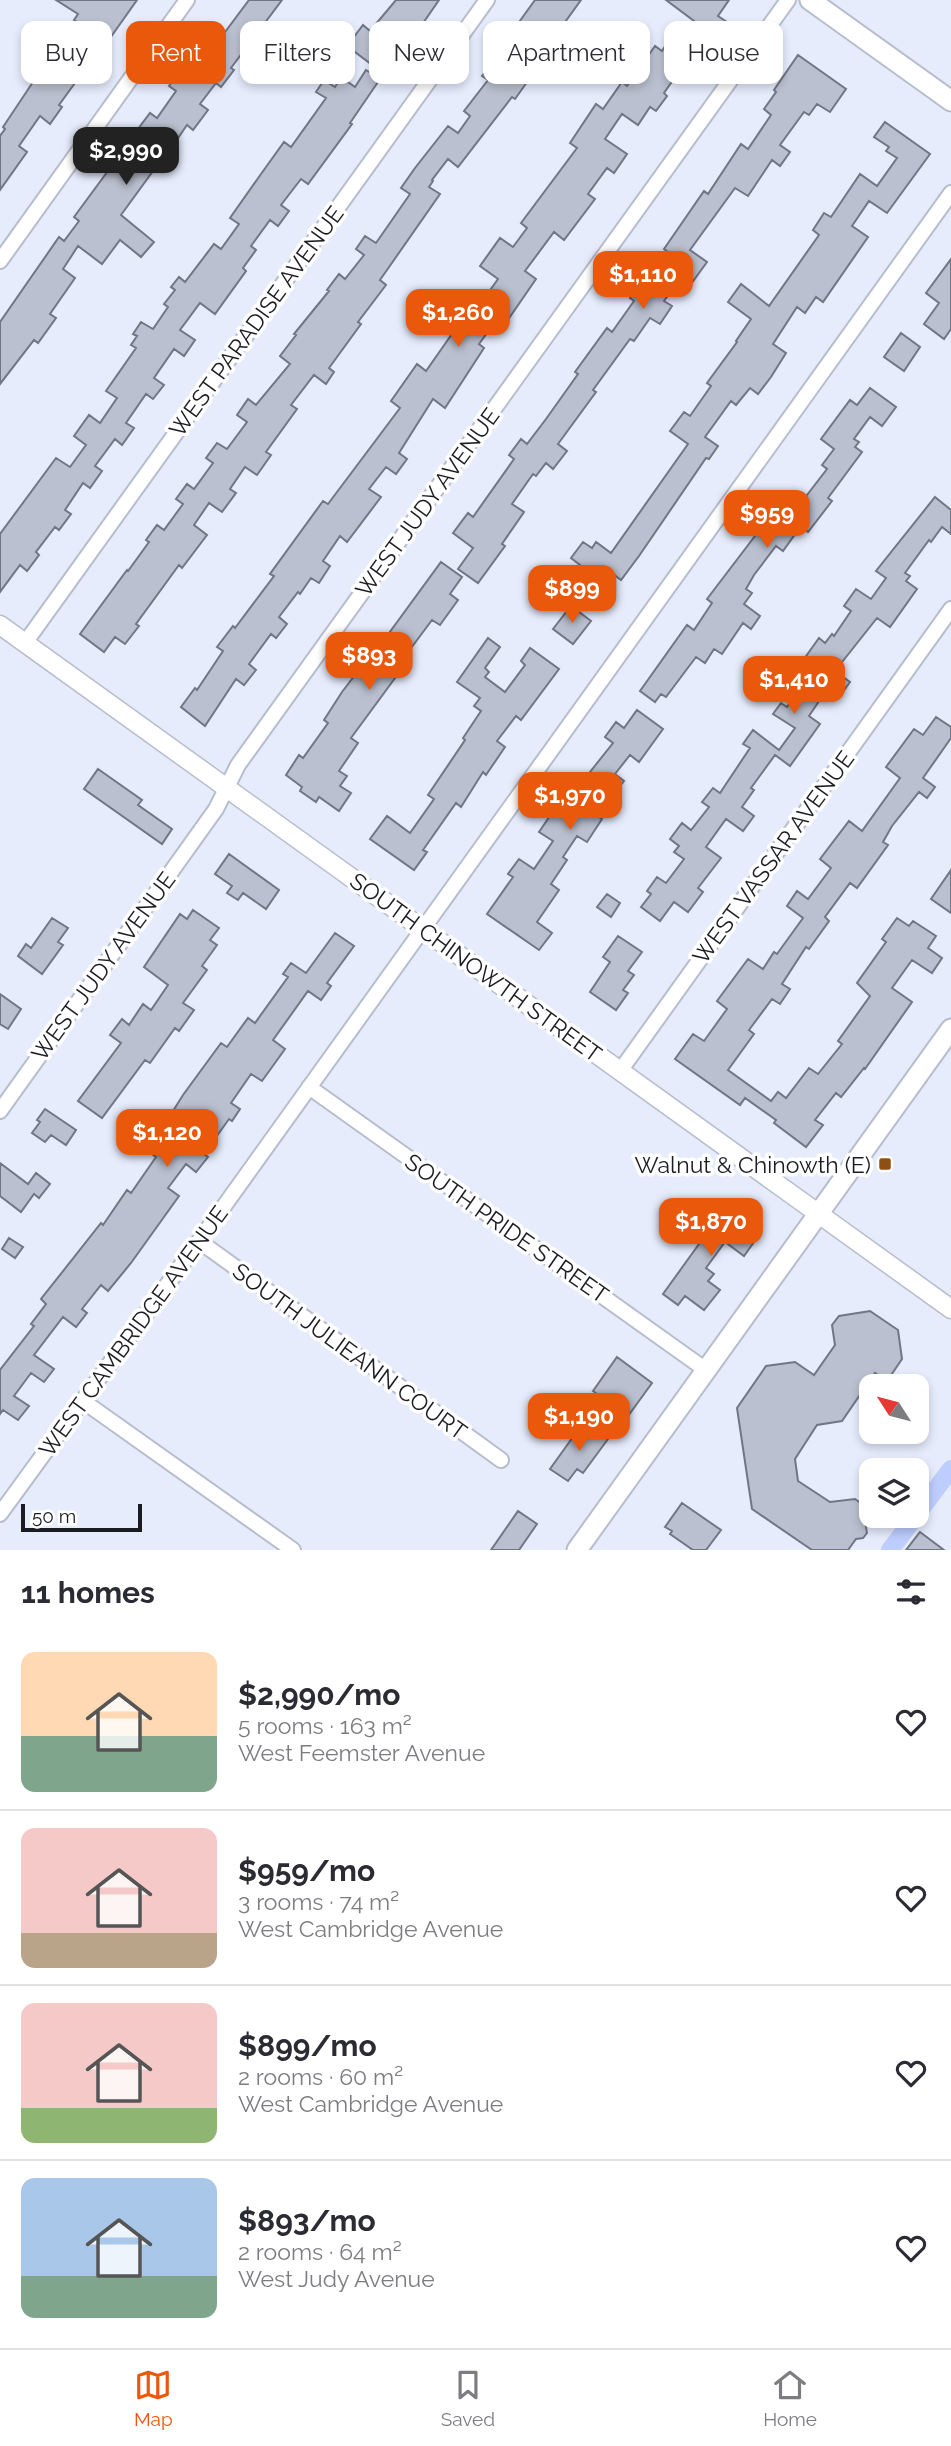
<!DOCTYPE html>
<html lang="en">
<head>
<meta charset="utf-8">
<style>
	body { margin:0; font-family:Raleway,sans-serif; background:#f7f7f7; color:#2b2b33; height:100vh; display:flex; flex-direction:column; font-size:26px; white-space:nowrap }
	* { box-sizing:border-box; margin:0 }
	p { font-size:23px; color:#7c7c81 }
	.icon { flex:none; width:38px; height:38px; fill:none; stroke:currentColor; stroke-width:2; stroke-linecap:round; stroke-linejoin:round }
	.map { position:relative; height:1550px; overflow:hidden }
	.side { display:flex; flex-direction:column; background:#fff; flex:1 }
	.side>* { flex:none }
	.hud { position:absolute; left:21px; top:21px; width:910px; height:63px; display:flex; gap:14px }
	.needle { width:46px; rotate:306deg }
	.buttons { position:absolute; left:859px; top:1374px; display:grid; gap:14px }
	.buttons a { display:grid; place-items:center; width:70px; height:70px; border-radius:14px; background:#fff; box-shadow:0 4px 10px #0003; font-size:35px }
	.scale { position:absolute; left:21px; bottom:18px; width:121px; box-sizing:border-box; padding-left:7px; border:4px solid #1a1c22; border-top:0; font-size:19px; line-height:24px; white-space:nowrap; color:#1a1c22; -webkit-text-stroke:5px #fff; paint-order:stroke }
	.price { position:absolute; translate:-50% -60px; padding:0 16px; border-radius:14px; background:#ea580c; color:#fff; font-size:23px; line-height:46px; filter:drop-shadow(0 2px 4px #0008) }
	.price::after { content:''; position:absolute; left:50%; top:42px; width:21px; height:16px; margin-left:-10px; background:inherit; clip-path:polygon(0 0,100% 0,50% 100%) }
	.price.selected { background:#222; color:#fff }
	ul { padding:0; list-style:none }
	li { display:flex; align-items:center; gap:21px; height:175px; padding:0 21px }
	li+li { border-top:2px solid #e1e1e2 }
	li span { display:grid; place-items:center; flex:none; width:196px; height:140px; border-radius:14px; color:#555 }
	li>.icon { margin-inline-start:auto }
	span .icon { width:84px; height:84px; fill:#fffc; stroke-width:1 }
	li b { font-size:30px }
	h2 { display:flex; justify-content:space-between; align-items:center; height:84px; padding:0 21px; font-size:30px }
	.pill { padding:0 24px; border-radius:14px; background:#fff; box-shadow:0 4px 10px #0003; font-size:24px; line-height:63px }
	.pill.selected { background:#ea580c; color:#fff }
	.menu { display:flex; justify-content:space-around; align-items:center; height:98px; border-top:2px solid #e1e1e2; background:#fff; font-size:19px; color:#7c7c81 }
	.menu a { display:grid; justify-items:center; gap:4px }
	.menu .selected { color:#ea580c }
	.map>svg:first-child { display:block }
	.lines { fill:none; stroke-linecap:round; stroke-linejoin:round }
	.canal { stroke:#bdcdfd; stroke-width:18 }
	.building { fill:#bac0cf; stroke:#717685; stroke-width:2 }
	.minor-casing { stroke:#b7bdcd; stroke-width:18 }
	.tertiary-casing { stroke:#b7bdcd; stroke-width:21 }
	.secondary-casing { stroke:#b7bdcd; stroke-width:23 }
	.minor { stroke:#fff; stroke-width:14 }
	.tertiary { stroke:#fff; stroke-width:18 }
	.secondary { stroke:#fff; stroke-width:19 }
	.poi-dot { fill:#8d5012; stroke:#fff; stroke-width:2.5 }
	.labels { text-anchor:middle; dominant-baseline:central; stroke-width:7; stroke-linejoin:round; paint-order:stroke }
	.street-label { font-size:23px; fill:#1a1c22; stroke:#fff }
	.poi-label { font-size:23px; fill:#1a1c22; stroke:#fff; text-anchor:end }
</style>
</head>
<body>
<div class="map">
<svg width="951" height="1550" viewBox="0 0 951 1550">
	<rect width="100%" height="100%" fill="#e6ecfc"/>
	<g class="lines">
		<path class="canal" d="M 917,1514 L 951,1469
			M 890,1550 L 916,1516"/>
	</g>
	<path class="building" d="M 56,0 L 137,0 L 96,58 L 94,57 L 59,105 L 62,107 L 50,124 L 40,116 L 19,146 L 27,152 L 0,190 L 0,136 L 5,129 L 3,127 L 45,64 L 53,69 L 66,50 L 72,54 L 89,30 L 74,20 L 78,14 Z
		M 249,0 L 282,0 L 231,68 L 234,70 L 221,87 L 216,83 L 200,104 L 208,110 L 193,130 L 187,125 L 172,147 L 177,151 L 162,172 L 156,167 L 121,215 L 154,242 L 141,257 L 120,240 L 102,264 L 78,246 L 63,269 L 75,278 L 50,314 L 56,318 L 38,343 L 34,340 L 0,384 L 0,322 L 59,237 L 64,241 L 79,221 L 74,217 L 122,152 L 129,157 L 145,133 L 138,129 L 150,113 L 157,118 L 176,91 L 169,86 L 180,71 L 193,80 L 215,53 L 199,41 L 213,23 L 225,32 Z
		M 396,0 L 439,0 L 397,61 L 382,50 L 371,64 L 347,46 L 363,25 L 370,31 Z
		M 535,0 L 581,0 L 552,40 L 548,37 L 532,58 L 540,64 L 515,99 L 512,97 L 458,167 L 448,159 L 432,180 L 433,181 L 429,187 L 440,194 L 380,280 L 386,285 L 358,322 L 361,324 L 329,368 L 334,372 L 326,384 L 314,375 L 291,405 L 297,409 L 266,452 L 271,455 L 257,475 L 245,467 L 230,489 L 236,493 L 222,512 L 209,503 L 194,525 L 207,535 L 182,568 L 179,565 L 136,624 L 139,626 L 125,644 L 115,637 L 104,652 L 80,634 L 127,570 L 128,571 L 149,542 L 146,540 L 157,525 L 164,530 L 183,504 L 176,499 L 187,484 L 194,489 L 213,463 L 206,458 L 217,443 L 227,449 L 247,422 L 237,415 L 248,399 L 256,405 L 290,364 L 280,356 L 296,335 L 294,334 L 329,291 L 327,290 L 339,274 L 345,279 L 364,255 L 356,249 L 365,236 L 376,243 L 392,220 L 410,194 L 401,188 L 415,168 L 448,126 L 458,133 L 470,116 L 464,111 L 488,80 L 482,76 L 491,64 L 503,72 L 522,46 L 509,36 Z
		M 666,0 L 729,0 L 718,16 L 727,22 L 689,75 L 681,69 L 664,93 L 667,96 L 656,111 L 650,107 L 638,125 L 622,114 L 605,139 L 627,154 L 614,173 L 607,168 L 588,194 L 595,199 L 564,240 L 554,232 L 525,271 L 536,279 L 503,327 L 496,321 L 479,344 L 484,348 L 445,408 L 433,399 L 399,453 L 407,459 L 396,474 L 386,467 L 369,489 L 381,497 L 347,542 L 340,536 L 323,561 L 330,566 L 319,583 L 311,578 L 300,594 L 298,592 L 279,617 L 287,624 L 276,638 L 271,634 L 249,664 L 256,670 L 244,685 L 236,679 L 205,726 L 181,707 L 195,688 L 197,690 L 223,651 L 217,647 L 233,626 L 235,628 L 274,576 L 270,574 L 323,501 L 328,504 L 400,408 L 391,401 L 417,364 L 426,371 L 461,321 L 455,316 L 469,296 L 480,304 L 498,279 L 480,266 L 500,238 L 513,247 L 527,228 L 521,223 L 577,148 L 570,143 L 596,104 L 603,109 L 622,82 L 627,86 L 655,46 L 662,51 L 669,40 L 676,45 L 694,21 Z
		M 798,55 L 846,89 L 830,112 L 817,104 L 809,115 L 804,112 L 780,145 L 790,152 L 780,166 L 772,160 L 748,196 L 735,188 L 690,250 L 707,262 L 691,284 L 682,277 L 664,301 L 672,306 L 660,324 L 650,318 L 634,341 L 630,339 L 593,390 L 596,392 L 558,444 L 567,451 L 553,469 L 546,463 L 536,476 L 533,474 L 512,504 L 524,512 L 502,544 L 505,546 L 478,583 L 458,569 L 473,548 L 453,533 L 468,513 L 473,517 L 514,459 L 509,455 L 521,439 L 527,444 L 546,419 L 578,374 L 575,372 L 607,328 L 612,332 L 634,301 L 630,298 L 640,284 L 646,288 L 671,254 L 664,249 L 704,191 L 708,194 L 741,144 L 748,149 L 771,115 L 764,109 L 776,92 L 774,90 Z
		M 366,70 L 380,79 L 350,123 L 352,124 L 308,184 L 301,179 L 281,205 L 289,211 L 278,226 L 270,220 L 251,246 L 256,250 L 243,268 L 246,271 L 215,314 L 200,303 L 180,330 L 195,340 L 184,356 L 174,349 L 154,378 L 164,385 L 153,399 L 146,394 L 126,423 L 134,428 L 122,445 L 115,439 L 95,466 L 102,471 L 90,488 L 83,483 L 65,510 L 71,514 L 59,530 L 55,527 L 36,552 L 39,555 L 27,571 L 20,565 L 0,592 L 0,534 L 56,458 L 70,467 L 86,445 L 74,436 L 89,415 L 100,423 L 117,398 L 106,391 L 136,348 L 131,345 L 137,336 L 133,334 L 141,322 L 153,329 L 168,307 L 164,304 L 175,290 L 171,287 L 179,277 L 185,282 L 214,244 L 221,249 L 239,224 L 230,218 L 261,174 L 284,142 L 291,147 L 326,98 L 316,92 L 324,80 L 335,87 L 341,77 L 355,87 Z
		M 885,122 L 930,154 L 887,213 L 869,201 L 852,226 L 868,237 L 823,302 L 816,297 L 805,313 L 797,307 L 773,344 L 786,353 L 771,377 L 758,394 L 750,388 L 736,405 L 731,401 L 705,437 L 718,446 L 709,459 L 706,458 L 639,556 L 621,580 L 609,571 L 593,593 L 571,577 L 580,565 L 571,558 L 583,542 L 592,548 L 596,542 L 611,553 L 688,444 L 670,431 L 684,412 L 690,416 L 711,386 L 707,383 L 737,342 L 736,341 L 751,319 L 728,302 L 741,284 L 769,306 L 819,235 L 813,230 L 824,213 L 831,217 L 860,174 L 877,186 L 897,158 L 886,151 L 889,147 L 874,137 Z
		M 951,259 L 951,329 L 944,339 L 924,324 L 939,303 L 926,293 Z
		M 901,333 L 920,347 L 904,371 L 884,357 Z
		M 870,388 L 896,407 L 882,426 L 870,417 L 854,439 L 859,442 L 855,447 L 862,452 L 828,498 L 832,501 L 808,532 L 801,526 L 783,551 L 776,546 L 754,575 L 746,589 L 752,593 L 744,604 L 760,616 L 751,629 L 743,623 L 722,654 L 714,649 L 705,663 L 696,657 L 666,697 L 661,694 L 655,702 L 640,691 L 687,625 L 694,630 L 712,603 L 707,599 L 777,507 L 773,504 L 784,492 L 800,504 L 827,469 L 822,465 L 834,449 L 821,439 L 850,400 L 857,405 Z
		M 935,497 L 951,510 L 951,534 L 942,527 L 931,542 L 929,540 L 905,573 L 910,576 L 906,581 L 917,589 L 890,627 L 877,618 L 835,671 L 850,682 L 840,696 L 828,688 L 809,716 L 820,724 L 790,766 L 775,755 L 751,788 L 754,790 L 742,807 L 754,816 L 743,831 L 726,819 L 706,847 L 721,858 L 698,888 L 703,892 L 688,912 L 674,902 L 660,921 L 641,907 L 651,894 L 647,891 L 657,877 L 666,883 L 684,859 L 674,852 L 679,846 L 670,839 L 682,823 L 691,830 L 709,807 L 702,802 L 713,788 L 720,793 L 750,748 L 743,744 L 753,730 L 779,750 L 795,728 L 773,714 L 781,703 L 787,707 L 814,666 L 804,659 L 819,638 L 825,643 L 832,634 L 834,636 L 851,611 L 844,606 L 856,589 L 871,599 L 886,578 L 876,571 Z
		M 441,562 L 462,577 L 450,594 L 458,600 L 440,625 L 432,620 L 394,671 L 398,674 L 351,738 L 358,743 L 339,771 L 347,776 L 340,786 L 351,793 L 339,811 L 319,797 L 316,802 L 300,791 L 302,787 L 286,775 L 299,755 L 303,758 L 328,723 L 324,720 L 342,692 L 371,654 L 373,655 Z
		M 571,606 L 591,621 L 573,644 L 553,629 Z
		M 488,638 L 500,647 L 485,668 L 489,672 L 485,677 L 505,692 L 525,665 L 521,661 L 530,648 L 559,669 L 521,720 L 516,716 L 497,741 L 505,747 L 486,775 L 483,772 L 461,807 L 456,803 L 423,850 L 427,852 L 414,870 L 370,839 L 387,816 L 410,833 L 434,799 L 428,795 L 465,740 L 463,738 L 481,711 L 474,706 L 480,698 L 457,682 Z
		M 637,710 L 663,729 L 639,762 L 630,755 L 615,774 L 624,781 L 597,816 L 602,819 L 587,842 L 577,836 L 563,857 L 567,860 L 551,884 L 559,890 L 537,922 L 552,933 L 539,950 L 487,914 L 513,877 L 508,874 L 519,859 L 534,869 L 553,841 L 539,832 L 554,810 L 561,815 L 577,792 L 570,787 L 581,774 L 586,777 L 613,743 L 605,737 L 616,722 L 624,728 Z
		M 936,717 L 951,727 L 951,738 L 923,778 L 935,787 L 927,798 L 919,792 L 892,826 L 883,842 L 888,845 L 857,888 L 850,883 L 825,917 L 829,921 L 809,949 L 806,947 L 782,984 L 790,989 L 780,1004 L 772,999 L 749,1030 L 754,1034 L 728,1070 L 771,1101 L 778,1092 L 786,1098 L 809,1068 L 818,1074 L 842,1044 L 838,1041 L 870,996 L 857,983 L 886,942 L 882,939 L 897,918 L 909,926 L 913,921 L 936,936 L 928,948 L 942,958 L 932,973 L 912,960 L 892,988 L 912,1002 L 865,1069 L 864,1068 L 841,1097 L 836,1093 L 815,1120 L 823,1125 L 806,1147 L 774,1123 L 776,1120 L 745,1098 L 740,1105 L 675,1059 L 693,1034 L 704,1041 L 727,1009 L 717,1001 L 748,959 L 763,969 L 774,952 L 777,954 L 803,918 L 787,906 L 797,891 L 808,899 L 831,868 L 820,859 L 849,821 L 862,831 L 900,778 L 886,767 L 914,729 L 923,735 Z
		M 98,769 L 142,800 L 138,805 L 172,829 L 162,844 L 84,789 Z
		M 229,854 L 279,890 L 266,909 L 243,893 L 238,900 L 227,893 L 232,886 L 215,874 Z
		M 951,870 L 951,913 L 931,899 Z
		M 607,894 L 620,903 L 611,917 L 597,907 Z
		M 193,910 L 219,928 L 210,940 L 217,945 L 202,966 L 207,970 L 183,1003 L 194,1010 L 179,1031 L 175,1028 L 150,1063 L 145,1060 L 102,1118 L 78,1101 L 121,1043 L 110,1035 L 122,1019 L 129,1025 L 143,1004 L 151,1010 L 168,985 L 144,967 L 180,914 L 187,919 Z
		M 52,918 L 68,928 L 58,942 L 63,945 L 42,974 L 18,956 L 26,944 L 31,948 Z
		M 335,933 L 354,946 L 327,983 L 331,986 L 321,1000 L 308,991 L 273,1040 L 285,1049 L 262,1081 L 251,1074 L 231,1103 L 240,1109 L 232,1121 L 229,1119 L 204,1154 L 208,1157 L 196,1172 L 186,1164 L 168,1188 L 179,1196 L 131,1263 L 108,1291 L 101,1285 L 82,1309 L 87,1313 L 76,1327 L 63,1317 L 34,1355 L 54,1369 L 44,1382 L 31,1373 L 14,1396 L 29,1406 L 18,1420 L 3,1410 L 0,1414 L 0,1370 L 34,1326 L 31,1324 L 46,1304 L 41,1299 L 101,1223 L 103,1225 L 127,1190 L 131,1193 L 156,1157 L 144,1148 L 157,1132 L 180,1149 L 196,1127 L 173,1111 L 183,1095 L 221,1043 L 227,1047 L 248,1018 L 255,1023 L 288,977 L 283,974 L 291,963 L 306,973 Z
		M 618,936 L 642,952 L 628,971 L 634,975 L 623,990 L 628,993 L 616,1010 L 590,992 L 610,962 L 603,957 Z
		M 0,994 L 21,1009 L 8,1029 L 0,1024 Z
		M 45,1109 L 76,1130 L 66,1145 L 51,1135 L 45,1142 L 32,1133 L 40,1122 L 37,1120 Z
		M 0,1163 L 28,1184 L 36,1173 L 50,1184 L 39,1198 L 34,1194 L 21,1212 L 0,1196 Z
		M 730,1201 L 746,1211 L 739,1221 L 759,1235 L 744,1256 L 725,1242 L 706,1268 L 714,1274 L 708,1281 L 720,1290 L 704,1310 L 685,1296 L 678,1305 L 663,1294 Z
		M 9,1238 L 23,1247 L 15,1258 L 2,1249 Z
		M 870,1311 L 898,1330 L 902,1359 L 887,1381 L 875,1373 L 842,1421 L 817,1425 L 795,1459 L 798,1481 L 830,1502 L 855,1499 L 862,1504 L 867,1533 L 863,1538 L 856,1539 L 848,1550 L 812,1550 L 752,1509 L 737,1408 L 766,1366 L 795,1362 L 814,1375 L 835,1345 L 832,1325 L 839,1316 Z
		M 617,1357 L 652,1383 L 628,1416 L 593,1391 Z
		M 588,1425 L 608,1439 L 583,1473 L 577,1469 L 568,1481 L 550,1469 L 578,1430 L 582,1432 Z
		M 682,1503 L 721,1530 L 706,1550 L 693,1550 L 670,1534 L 672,1531 L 665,1527 Z
		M 518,1511 L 537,1524 L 519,1550 L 491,1550 Z
		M 920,1532 L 944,1550 L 906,1550 Z"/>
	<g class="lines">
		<defs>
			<path id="minor" d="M 0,261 L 187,0
				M 25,643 L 487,0
				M 620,1071 L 951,609
				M 309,1087 L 706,1370
				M 0,1111 L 216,809 L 238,765 L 788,0
				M 199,1241 L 501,1460
				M 83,1401 L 293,1550
				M 0,1514 L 199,1241 L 951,193"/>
			<path id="tertiary" d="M 0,625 L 951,1309"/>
			<path id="secondary" d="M 810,0 L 951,101
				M 577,1550 L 951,1029"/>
		</defs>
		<use href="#minor" class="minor-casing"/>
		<use href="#tertiary" class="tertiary-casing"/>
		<use href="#secondary" class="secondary-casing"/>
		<use href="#minor" class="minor"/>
		<use href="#tertiary" class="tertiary"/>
		<use href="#secondary" class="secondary"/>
	</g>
	<rect class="poi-dot" x="878" y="1157" width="14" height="14" rx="3.5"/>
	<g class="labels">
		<g class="street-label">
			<text transform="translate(256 321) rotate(-54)">WEST PARADISE AVENUE</text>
			<text transform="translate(427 502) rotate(-54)">WEST JUDY AVENUE</text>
			<text transform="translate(773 857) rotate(-54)">WEST VASSAR AVENUE</text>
			<text transform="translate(103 966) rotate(-54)">WEST JUDY AVENUE</text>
			<text transform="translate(476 967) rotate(36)">SOUTH CHINOWTH STREET</text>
			<text transform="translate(507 1228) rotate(35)">SOUTH PRIDE STREET</text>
			<text transform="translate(133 1331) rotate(-54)">WEST CAMBRIDGE AVENUE</text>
			<text transform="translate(350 1351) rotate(36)">SOUTH JULIEANN COURT</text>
		</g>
		<g class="poi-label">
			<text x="871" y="1164">Walnut &amp; Chinowth (E)</text>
		</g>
	</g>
</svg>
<div class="buttons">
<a><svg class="needle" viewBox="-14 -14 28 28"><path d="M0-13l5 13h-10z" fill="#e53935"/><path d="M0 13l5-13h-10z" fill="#7c7c81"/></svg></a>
<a><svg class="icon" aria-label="layers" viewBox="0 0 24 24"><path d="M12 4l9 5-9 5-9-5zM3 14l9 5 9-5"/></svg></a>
</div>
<div class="scale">50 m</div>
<b class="price selected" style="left:126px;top:187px">$2,990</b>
<b class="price" style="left:643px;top:311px">$1,110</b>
<b class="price" style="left:458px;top:349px">$1,260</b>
<b class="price" style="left:767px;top:550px">$959</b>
<b class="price" style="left:572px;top:625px">$899</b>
<b class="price" style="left:369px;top:692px">$893</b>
<b class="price" style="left:794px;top:716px">$1,410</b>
<b class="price" style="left:570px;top:832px">$1,970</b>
<b class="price" style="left:167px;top:1169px">$1,120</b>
<b class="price" style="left:711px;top:1258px">$1,870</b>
<b class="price" style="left:579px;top:1453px">$1,190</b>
<div class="hud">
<a class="pill">Buy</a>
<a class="pill selected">Rent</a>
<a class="pill">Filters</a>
<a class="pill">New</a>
<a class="pill">Apartment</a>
<a class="pill">House</a>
</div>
</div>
<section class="side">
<h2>11 homes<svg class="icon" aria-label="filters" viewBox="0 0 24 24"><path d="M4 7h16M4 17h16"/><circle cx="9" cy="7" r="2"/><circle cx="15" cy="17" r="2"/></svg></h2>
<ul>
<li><span style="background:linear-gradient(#ffd9b3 60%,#7fa58c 0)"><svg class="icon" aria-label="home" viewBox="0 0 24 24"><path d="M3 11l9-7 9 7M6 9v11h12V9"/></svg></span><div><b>$2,990/mo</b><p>5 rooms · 163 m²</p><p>West Feemster Avenue</p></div><svg class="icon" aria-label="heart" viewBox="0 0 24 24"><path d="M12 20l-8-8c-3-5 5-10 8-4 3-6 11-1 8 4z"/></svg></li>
<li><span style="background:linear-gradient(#f6c9c9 75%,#b9a48a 0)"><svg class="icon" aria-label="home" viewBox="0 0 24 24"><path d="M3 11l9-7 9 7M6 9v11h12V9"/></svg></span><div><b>$959/mo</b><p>3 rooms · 74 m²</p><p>West Cambridge Avenue</p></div><svg class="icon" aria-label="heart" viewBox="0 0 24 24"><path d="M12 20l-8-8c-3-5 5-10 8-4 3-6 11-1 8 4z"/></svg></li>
<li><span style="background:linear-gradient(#f6c9c9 75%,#8fb573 0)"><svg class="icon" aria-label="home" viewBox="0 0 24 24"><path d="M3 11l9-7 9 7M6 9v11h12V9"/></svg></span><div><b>$899/mo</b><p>2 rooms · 60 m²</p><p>West Cambridge Avenue</p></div><svg class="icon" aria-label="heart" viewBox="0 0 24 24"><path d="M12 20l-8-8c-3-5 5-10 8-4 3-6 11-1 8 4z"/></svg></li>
<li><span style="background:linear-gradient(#a9c7e8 70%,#7fa58c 0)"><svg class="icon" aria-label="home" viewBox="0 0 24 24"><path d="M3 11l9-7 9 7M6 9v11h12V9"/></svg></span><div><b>$893/mo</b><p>2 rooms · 64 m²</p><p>West Judy Avenue</p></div><svg class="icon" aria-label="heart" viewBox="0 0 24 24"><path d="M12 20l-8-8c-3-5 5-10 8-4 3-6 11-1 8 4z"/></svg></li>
</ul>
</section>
<nav class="menu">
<a class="selected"><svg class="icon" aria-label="map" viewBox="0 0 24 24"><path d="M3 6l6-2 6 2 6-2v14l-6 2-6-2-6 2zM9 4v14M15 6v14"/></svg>Map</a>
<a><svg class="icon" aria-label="saved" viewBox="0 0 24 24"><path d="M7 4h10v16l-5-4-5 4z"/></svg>Saved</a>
<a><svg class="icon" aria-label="home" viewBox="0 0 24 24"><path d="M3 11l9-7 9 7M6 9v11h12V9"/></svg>Home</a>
</nav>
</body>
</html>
